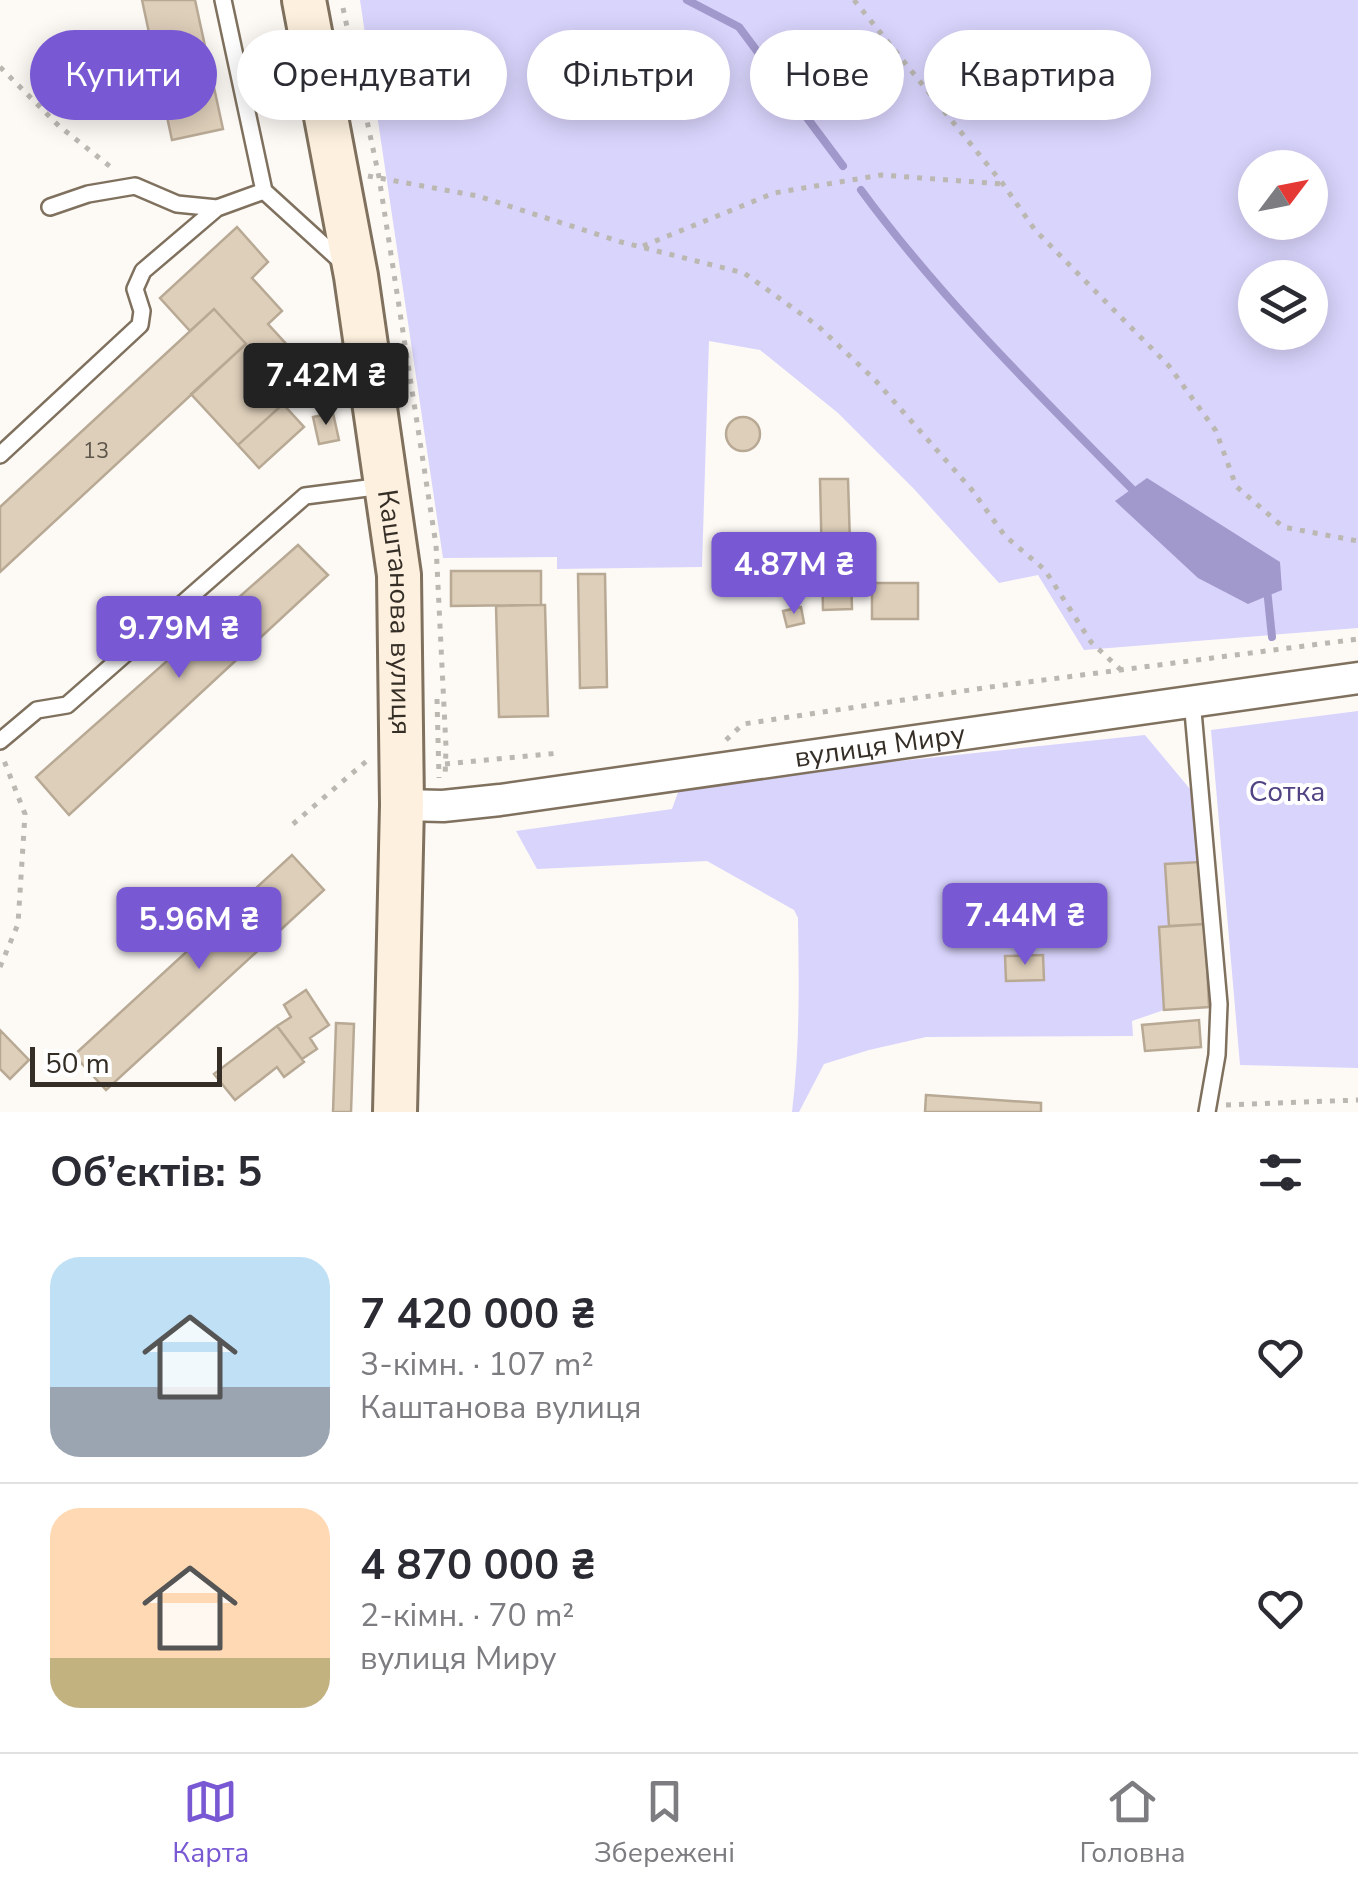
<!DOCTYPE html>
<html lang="uk">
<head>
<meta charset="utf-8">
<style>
	body { margin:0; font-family:"Nunito Sans",sans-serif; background:#f2f2f3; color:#2b2b33; height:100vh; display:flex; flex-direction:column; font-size:38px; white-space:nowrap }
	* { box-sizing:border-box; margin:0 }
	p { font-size:32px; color:#7c7c81 }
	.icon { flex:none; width:55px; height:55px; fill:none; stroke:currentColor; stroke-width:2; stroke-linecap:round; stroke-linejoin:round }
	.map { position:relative; height:1112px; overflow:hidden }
	.side { display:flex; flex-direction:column; background:#fff; flex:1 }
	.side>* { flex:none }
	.banner { position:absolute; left:30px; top:30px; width:1300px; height:90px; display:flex; gap:20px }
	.needle { width:65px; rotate:58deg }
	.tools { position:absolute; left:1238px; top:150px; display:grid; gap:20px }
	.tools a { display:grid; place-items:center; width:90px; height:90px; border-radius:50%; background:#fff; box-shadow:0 5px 25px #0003; font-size:50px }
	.scale { position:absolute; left:30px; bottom:25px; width:192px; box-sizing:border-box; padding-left:10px; border:5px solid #342e26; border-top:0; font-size:28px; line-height:35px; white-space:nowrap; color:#342e26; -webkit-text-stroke:8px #fff; paint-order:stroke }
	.price { position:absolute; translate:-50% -85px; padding:0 22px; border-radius:10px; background:#7959d3; color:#fff; font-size:32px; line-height:65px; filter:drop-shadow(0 2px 5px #0008) }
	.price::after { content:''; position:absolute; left:50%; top:60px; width:30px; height:22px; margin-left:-15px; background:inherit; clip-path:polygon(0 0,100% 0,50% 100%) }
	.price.current { background:#222; color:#fff }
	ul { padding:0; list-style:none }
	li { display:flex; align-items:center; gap:30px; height:250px; padding:0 50px }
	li+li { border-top:2px solid #e1e1e2 }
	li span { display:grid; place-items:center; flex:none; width:280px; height:200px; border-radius:30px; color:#555 }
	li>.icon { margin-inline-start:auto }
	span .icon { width:120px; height:120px; fill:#fffc; stroke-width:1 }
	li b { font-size:42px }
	h2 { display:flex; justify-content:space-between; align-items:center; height:120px; padding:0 50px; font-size:42px }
	.pill { padding:0 35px; border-radius:45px; background:#fff; box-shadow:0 5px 25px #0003; font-size:35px; line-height:90px }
	.pill.current { background:#7959d3; color:#fff }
	.menu { display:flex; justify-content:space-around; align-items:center; height:140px; border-top:2px solid #e1e1e2; background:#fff; font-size:28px; color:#7c7c81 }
	.menu a { display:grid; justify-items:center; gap:5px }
	.menu .current { color:#7959d3 }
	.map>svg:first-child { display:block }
	.green { fill:#d9d4fc; fill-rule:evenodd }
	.water { fill:#a199cc }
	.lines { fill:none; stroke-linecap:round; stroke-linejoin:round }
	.stream { stroke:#a199cc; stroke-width:8 }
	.building { fill:#decfba; stroke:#b8a995; stroke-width:2.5 }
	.lane-casing { stroke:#7f715e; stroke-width:20 }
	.street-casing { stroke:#7f715e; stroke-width:35 }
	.secondary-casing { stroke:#7f715e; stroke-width:48 }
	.path { stroke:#bbb7b1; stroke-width:5; stroke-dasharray:5 8; stroke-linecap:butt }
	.lane { stroke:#fff; stroke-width:15 }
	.street { stroke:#fff; stroke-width:30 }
	.secondary { stroke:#fdf0de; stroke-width:42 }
	.labels { text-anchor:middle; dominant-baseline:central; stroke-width:8; stroke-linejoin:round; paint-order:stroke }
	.number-label { font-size:22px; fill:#5e564b }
	.street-label { font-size:28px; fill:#342e26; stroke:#fff }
	.park-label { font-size:28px; fill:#514383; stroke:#fff }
</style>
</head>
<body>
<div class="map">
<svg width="1358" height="1112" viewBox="0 0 1358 1112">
	<rect width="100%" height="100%" fill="#fdfaf6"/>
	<path class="green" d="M 360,0 L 1358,0 L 1358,628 L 1084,650 L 1038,575 L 999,583 L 914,489 L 838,413 L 760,350 L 709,341 L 702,567 L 557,569 L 557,557 L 443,558 ZM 1255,168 L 1310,168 L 1310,222 L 1255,222 ZM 1255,278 L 1310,278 L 1310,332 L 1255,332 Z
		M 1358,711 L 1358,1068 L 1240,1065 L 1211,730 Z
		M 1145,735 L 1190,789 L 1200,862 L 1165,865 L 1169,926 L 1159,927 L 1164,1010 L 1132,1021 L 1133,1036 L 926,1037 L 869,1050 L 824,1064 L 799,1112 L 792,1112 C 800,1047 799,984 798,918 L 794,910 L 707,861 L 537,869 L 516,831 L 672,809 L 681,784 Z"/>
	<path class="water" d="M 1147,478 L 1280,562 L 1282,590 L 1248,604 L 1198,578 L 1115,501 Z"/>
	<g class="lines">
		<path class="stream" d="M 687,0 L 739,27 L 843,166
			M 861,190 C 942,300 1040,396 1136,493
			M 1263,587 L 1267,589 L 1272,637"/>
	</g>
	<path class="building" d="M 142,0 L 195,0 L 223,129 L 172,140 Z
		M 237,227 L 268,262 L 252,278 L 282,311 L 268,324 L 301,360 L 280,380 L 293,395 L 238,445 L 191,394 L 246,344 L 214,309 L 190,331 L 160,298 Z
		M 214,309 L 246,344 L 0,572 L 0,507 Z
		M 283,404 L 304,427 L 259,468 L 238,445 Z
		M 333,413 L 339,440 L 319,444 L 313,417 Z
		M726 434a17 17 0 1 1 34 0a17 17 0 1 1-34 0Z
		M 820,479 L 848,479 L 852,609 L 823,610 Z
		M 298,545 L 328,575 L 69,815 L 36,777 Z
		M 451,571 L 541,571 L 541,605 L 451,606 Z
		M 578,574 L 605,574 L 607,687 L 580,688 Z
		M 872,583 L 918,583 L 918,619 L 872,619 Z
		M 541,605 L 545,605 L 548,716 L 499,717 L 496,606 Z
		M 801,607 L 804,623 L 787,627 L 783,611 Z
		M 292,855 L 324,890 L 106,1090 L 74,1055 Z
		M 1200,862 L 1205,924 L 1169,926 L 1165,864 Z
		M 1205,924 L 1209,1007 L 1164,1010 L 1159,927 Z
		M 1043,955 L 1044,980 L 1006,981 L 1005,956 Z
		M 306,990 L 329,1025 L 310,1038 L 317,1049 L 302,1059 L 277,1026 L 291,1017 L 284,1005 Z
		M 1199,1020 L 1201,1047 L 1145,1051 L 1142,1025 Z
		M 336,1023 L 354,1024 L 351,1112 L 333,1112 Z
		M 277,1026 L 304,1062 L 284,1077 L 277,1067 L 235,1100 L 214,1074 Z
		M 0,1030 L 29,1060 L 10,1079 L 0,1069 Z
		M 926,1095 L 1041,1103 L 1041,1112 L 925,1112 Z"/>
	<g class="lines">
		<defs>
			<path id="lane" d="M 223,0 L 264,191 L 342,262
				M 50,207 L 88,194 L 135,186 L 177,204 L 217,208
				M 0,455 L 140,325 L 142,311 L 135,289 L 143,271 L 217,208 L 264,191
				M 1192,700 L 1219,1004 L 1217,1055 L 1207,1112
				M 0,741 L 37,710 L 67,705 L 305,496 L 383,486"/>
			<g id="street">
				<path id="s1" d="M 402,805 L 443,806 L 500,800 L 1358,678"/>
			</g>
			<g id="secondary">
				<path id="s2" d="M 304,0 L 356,276 L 399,575 L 402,805 L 395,1112"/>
			</g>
		</defs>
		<use href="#lane" class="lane-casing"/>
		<use href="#street" class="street-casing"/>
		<use href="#secondary" class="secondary-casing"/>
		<path class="path" d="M 854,0 L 1003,184 L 1035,230 L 1169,366 L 1216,431 L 1236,486 L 1283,527 L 1358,541
			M 343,8 L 379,177 L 436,545 L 446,747 L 445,779
			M 0,67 L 59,126 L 112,168
			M 368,176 L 478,196 L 621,242 L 744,273 L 818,326 L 875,380 L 972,490 L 1005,536 L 1045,570 L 1091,642 L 1122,671
			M 643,246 L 774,193 L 881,175 L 1003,184
			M 437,699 L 439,778
			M 726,740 L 743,724 L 990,687 L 1358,639
			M 445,764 L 560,753
			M 293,824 L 370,758
			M 0,967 L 18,924 L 25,814 L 3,758
			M 1226,1105 L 1358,1100"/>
		<use href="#lane" class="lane"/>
		<use href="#street" class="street"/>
		<use href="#secondary" class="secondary"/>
	</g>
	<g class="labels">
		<g class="number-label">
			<text x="96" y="451">13</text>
		</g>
		<g class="street-label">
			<text stroke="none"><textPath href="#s2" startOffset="620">Каштанова вулиця</textPath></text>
			<text stroke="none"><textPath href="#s1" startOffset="482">вулиця Миру</textPath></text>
		</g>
		<g class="park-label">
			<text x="1287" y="792">Сотка</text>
		</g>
	</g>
</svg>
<div class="tools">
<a><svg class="needle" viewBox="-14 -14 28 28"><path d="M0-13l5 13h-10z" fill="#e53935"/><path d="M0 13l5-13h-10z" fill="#7c7c81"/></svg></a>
<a><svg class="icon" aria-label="layers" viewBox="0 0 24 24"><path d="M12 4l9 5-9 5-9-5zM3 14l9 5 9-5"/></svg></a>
</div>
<div class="scale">50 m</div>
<b class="price current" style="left:326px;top:428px">7.42M ₴</b>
<b class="price" style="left:794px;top:617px">4.87M ₴</b>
<b class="price" style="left:179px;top:681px">9.79M ₴</b>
<b class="price" style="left:1025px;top:968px">7.44M ₴</b>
<b class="price" style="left:199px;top:972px">5.96M ₴</b>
<div class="banner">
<a class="pill current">Купити</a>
<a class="pill">Орендувати</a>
<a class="pill">Фільтри</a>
<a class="pill">Нове</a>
<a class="pill">Квартира</a>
</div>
</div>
<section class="side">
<h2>Об’єктів: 5<svg class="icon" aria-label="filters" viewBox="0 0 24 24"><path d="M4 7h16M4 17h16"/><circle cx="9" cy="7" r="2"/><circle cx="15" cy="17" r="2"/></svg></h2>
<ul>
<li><span style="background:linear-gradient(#bfe0f5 65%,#9aa5b1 0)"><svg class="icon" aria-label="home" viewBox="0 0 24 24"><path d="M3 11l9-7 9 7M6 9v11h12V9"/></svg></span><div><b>7 420 000 ₴</b><p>3-кімн. · 107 m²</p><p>Каштанова вулиця</p></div><svg class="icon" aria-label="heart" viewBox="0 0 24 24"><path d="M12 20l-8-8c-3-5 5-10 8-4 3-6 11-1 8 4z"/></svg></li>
<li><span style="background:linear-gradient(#ffd9b3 75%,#c2b280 0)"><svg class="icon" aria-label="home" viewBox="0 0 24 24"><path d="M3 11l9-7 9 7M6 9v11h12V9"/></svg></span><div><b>4 870 000 ₴</b><p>2-кімн. · 70 m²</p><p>вулиця Миру</p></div><svg class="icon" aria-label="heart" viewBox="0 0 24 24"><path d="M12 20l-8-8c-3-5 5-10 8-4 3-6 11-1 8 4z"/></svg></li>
</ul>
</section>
<nav class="menu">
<a class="current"><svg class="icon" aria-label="map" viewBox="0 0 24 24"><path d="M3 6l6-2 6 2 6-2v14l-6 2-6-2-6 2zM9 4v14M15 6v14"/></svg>Карта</a>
<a><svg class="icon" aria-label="saved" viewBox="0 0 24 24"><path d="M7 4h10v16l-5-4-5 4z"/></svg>Збережені</a>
<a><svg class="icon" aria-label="home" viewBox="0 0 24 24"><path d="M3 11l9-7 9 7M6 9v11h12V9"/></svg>Головна</a>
</nav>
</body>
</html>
